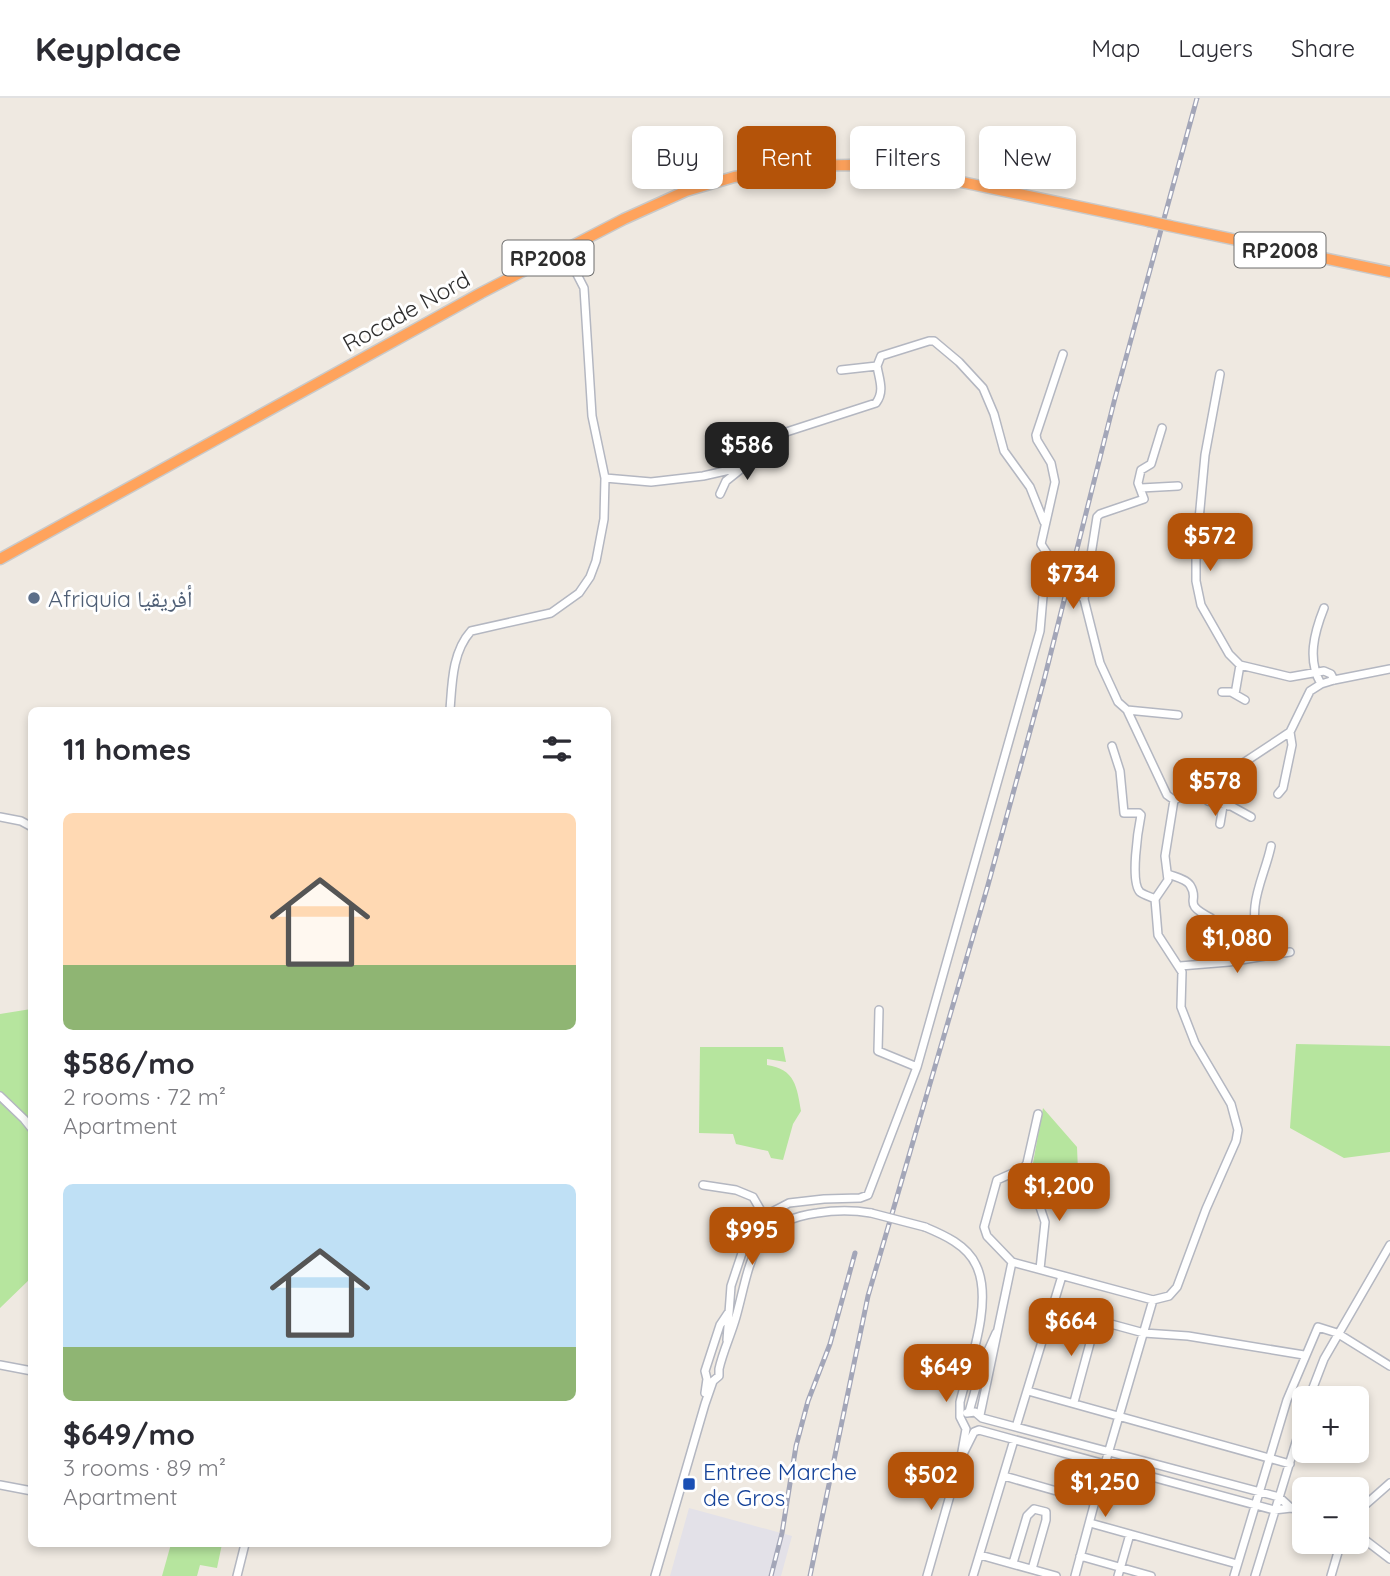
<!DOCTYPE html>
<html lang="en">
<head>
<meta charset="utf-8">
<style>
	body { margin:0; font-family:Quicksand,"Noto Naskh Arabic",sans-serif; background:#f2f2f3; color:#2b2b33; height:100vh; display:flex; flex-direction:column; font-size:26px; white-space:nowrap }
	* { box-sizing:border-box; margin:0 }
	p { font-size:23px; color:#7c7c81 }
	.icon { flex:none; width:38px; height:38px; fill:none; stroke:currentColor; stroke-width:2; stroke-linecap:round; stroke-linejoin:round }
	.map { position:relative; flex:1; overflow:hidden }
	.side { position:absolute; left:28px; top:609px; width:583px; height:840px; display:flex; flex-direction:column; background:#fff; border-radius:10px; box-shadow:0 4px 10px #0003 }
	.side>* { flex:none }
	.hud { position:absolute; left:632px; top:28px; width:653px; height:63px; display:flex; gap:14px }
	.tools { position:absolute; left:1292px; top:1288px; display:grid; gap:14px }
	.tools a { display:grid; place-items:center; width:77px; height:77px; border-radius:10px; background:#fff; box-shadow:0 4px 10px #0003; font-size:35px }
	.price { position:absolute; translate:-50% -60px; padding:0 16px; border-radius:14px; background:#b45309; color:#fff; font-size:23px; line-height:46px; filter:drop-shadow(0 2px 4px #0008) }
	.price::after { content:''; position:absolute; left:50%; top:42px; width:21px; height:16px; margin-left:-10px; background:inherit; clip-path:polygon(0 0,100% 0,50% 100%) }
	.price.on { background:#222; color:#fff }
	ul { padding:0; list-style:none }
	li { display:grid; align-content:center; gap:14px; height:371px; padding:0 35px }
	li span { display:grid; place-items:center; height:217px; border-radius:10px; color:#555 }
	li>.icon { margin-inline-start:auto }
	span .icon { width:126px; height:126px; fill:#fffc; stroke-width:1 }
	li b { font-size:30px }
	h2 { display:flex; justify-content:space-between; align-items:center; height:84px; padding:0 35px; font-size:30px }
	.pill { padding:0 24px; border-radius:10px; background:#fff; box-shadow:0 4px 10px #0003; font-size:24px; line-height:63px }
	.pill.on { background:#b45309; color:#fff }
	header { display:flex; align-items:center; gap:42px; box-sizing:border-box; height:98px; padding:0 35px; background:#fff; border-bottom:2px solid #e1e1e2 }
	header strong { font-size:33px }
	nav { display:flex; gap:38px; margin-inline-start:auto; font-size:24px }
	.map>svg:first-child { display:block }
	.industrial { fill:#e3e1e8 }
	.green { fill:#b6e59e }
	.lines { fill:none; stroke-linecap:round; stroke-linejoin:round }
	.minor-tunnel { stroke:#c8c4bd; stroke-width:7; stroke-dasharray:7 3.5; stroke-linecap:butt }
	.minor-casing { stroke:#b4b7c1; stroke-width:10 }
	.highway-casing { stroke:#c9c9c9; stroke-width:13 }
	.minor { stroke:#fff; stroke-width:7 }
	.highway { stroke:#ffa35c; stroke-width:10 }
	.rail-casing { stroke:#a3a6b8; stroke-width:5 }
	.rail { stroke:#fff; stroke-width:2.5; stroke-dasharray:8; stroke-linecap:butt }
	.minor-bridge-casing { stroke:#b4b7c1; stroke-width:10; stroke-linecap:butt }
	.highway-bridge-casing { stroke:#c9c9c9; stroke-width:13; stroke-linecap:butt }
	.minor-bridge { stroke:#fff; stroke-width:7 }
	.highway-bridge { stroke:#ffa35c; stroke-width:10 }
	.service-dot { fill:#5c6f8a; stroke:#fff; stroke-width:2.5 }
	.transit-dot { fill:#1a4fb4; stroke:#fff; stroke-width:2.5 }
	.labels { text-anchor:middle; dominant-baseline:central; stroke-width:6; stroke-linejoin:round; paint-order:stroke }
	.shield { fill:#fff; stroke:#6d6d6d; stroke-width:2 }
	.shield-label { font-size:21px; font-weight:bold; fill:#2e2e2e }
	.street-label { font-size:23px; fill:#2e2e2e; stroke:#fff }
	.service-label { font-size:23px; fill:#4e5e75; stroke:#fff; text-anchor:start }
	.transit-label { font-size:23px; fill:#164399; stroke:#fff; text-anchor:start }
</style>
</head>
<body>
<header>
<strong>Keyplace</strong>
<nav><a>Map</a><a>Layers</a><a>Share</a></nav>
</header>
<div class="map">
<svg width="1390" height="1478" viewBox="0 0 1390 1478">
	<rect width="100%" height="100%" fill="#efe9e1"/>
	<path class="industrial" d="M 689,1410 L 792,1438 L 781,1478 L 670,1478 Z"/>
	<path class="green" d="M 31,911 L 31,1180 L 0,1210 L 0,916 Z
		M 1296,946 L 1390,948 L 1390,1054 L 1344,1060 L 1290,1030 Z
		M 700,949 L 783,949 L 786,964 L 767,961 L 767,967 C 795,971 797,989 801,1013 L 793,1026 L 783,1062 L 771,1060 L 768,1053 L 736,1046 L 733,1036 L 699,1035 Z
		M 1043,1010 L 1077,1049 L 1079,1097 L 1069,1100 L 1044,1071 L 1033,1065 Z
		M 171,1446 L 222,1446 L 217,1470 L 200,1467 L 197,1478 L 162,1478 Z"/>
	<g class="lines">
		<path class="minor-tunnel" d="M 1060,467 L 1072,489"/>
		<defs>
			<path id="minor" d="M 841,272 L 877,268
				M 1220,276 L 1205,357 L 1196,454 L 1196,483 L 1201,507 L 1229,556 L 1240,567 L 1290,579 L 1324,573 L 1331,576 L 1334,582
				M 1162,330 L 1151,366 L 1141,372 L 1138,385 L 1144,401 L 1100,416 L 1097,419 L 1084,501 L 1100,565 L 1118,604 L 1127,612 L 1167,697 L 1174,702
				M 605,380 L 651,384 L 703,378 L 734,371 L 750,363 L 777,337 L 876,305 C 885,293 879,281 877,268 L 881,258 L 929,243 L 934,243 L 959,264 L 983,290 L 994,316 L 1004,353 L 1030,389 L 1044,424
				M 1141,390 L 1178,388
				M 720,396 L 726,383 L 741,371
				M 1048,457 L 1060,467
				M 1072,489 L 1084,501
				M 1321,586 C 1307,562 1314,535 1324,510
				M 1222,594 L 1231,594 L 1245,602
				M 1235,596 L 1240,567
				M 450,612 C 452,586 452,554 471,533 L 551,515 L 579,495 L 590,479 L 596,463 L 604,421 L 605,380 L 592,318 L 584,190 L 564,151
				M 1127,612 L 1178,617
				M 1196,693 L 1208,703 L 1231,708 L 1251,719
				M 1278,696 L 1283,690 L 1292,647 L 1290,634 L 1310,593 L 1321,586 L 1334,582 L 1390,571
				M 1228,708 L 1236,680 L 1235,671
				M 0,719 L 21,723 L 32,729
				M 1220,726 L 1223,708
				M 1168,776 C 1175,779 1186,781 1190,787 C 1201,804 1180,804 1211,820
				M 1155,801 L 1168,782 L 1165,758 L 1174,702 L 1213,685 L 1290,634
				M 1258,859 C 1257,842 1253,825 1255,808 C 1257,788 1267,768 1271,748
				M 1180,868 L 1229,864 L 1290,854
				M 879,912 L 878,953 L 917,969
				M 0,998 L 24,1021 L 32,1031
				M 1038,1016 L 1027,1065 L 1024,1070 L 997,1082 L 984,1129 L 987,1138 L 1012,1164 L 1153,1202 L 1169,1198 L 1177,1189 L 1206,1111 L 1236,1043 L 1238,1032 L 1231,1006 L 1195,945 L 1181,909 L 1182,874 L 1158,837 L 1155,801 C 1151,799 1144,797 1140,794 C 1130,784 1138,732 1141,717 L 1139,715 L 1124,715 L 1120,673 L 1112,648
				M 1032,1085 L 1045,1124 L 1040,1171
				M 703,1087 L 736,1092 L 753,1099 L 764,1118
				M 925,1129 C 944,1137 967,1147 976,1167 C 994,1203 969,1267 960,1304 L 960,1319 L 966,1331 L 961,1359 L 927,1478
				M 1052,1210 L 1144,1235 L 1188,1238 L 1304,1257
				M 727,1242 L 731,1188 L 748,1137 L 764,1118 L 789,1105 L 824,1101 L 860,1100 L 868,1097 L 917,969 L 1040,533 L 1046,464 L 1048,457 L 1041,446 L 1055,384 L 1051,365 L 1037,342 L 1036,337 L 1063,256
				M 0,1267 L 32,1273
				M 1028,1293 L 1290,1366
				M 705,1295 L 707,1281 L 705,1273 L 720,1227 L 728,1215
				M 1309,1300 L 1324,1261 L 1390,1147
				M 1074,1304 L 1096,1223
				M 969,1314 L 983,1264 L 996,1235
				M 967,1315 L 975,1314 L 982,1320 L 1279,1399 L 1291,1410
				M 980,1317 L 1012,1164
				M 1016,1329 L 1062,1178
				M 964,1354 L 974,1334 L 979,1332 L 1274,1412 L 1291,1410 L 1304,1414
				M 1004,1378 L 1095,1404
				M 0,1387 L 32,1393
				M 1356,1415 L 1390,1385
				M 1090,1425 L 1237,1466
				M 1356,1435 L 1390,1461
				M 980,1457 L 1056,1478
				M 1080,1458 L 1151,1478
				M 1013,1465 L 1027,1418 L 1034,1411 L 1046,1414 L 1046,1422 L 1032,1471
				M 237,1478 L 245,1446
				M 655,1478 L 705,1306 L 713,1283 L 719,1278 L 719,1271 C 723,1253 731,1237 736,1219 C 751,1165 750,1124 817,1115 C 836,1112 853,1112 871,1115
				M 973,1478 L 1014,1342
				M 1075,1478 L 1105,1366 L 1153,1202
				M 1118,1478 L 1130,1436
				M 1234,1478 L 1287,1302 L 1318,1229 L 1337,1235 L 1390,1268
				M 1255,1478 L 1304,1318
				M 1331,1478 L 1341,1444"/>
			<path id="highway" d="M 1170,128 L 1390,174
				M 0,461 L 481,195 L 624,121 L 686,93 L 734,79 L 806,68 L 850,67 L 914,74 L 1148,123"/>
		</defs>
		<use href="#minor" class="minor-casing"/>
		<use href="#highway" class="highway-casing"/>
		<use href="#minor" class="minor"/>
		<use href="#highway" class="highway"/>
		<defs>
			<path id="rail" d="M 771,1478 L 782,1435 L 796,1348 L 808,1303 L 830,1246 L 855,1155
				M 810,1478 L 868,1198 L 988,787 L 1044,582 L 1115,300 L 1197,0"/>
		</defs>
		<use href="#rail" class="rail-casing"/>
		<use href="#rail" class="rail"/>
		<defs>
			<path id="minor-bridge" d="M 871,1115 L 925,1129"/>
			<path id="highway-bridge" d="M 1148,123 L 1170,128"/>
		</defs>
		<use href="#minor-bridge" class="minor-bridge-casing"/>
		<use href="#highway-bridge" class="highway-bridge-casing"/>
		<use href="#minor-bridge" class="minor-bridge"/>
		<use href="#highway-bridge" class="highway-bridge"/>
	</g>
	<circle class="service-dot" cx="34" cy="500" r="7"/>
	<rect class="transit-dot" x="682" y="1379" width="14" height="14" rx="3.5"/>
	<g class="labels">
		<g class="shield">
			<rect x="1234.5" y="134.5" width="91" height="35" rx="5"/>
			<rect x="502.5" y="142.5" width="91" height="35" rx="5"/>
		</g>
		<g class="shield-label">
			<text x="1280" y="152">RP2008</text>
			<text x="548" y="160">RP2008</text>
		</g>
		<g class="street-label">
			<text transform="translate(406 213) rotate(-29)">Rocade Nord</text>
		</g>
		<g class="service-label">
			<text x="48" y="500">Afriquia أفريقيا</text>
		</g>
		<g class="transit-label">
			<text x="703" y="1373">Entree Marche<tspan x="703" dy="26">de Gros</tspan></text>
		</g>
	</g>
</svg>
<div class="tools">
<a>+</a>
<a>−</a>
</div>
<b class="price on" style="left:747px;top:384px">$586</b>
<b class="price" style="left:1210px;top:475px">$572</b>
<b class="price" style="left:1073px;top:513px">$734</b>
<b class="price" style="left:1215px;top:720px">$578</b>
<b class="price" style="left:1237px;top:877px">$1,080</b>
<b class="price" style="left:1059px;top:1125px">$1,200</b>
<b class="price" style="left:752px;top:1169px">$995</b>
<b class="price" style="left:1071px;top:1260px">$664</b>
<b class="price" style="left:946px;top:1306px">$649</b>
<b class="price" style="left:931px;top:1414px">$502</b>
<b class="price" style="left:1105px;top:1421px">$1,250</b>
<div class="hud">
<a class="pill">Buy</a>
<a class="pill on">Rent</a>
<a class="pill">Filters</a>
<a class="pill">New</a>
</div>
<section class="side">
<h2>11 homes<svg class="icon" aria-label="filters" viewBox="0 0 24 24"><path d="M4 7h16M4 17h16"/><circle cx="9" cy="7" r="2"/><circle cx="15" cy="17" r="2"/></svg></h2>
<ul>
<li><span style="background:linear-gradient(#ffd9b3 70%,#8fb573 0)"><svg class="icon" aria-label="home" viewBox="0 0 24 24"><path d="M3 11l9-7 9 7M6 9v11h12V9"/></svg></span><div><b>$586/mo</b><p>2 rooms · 72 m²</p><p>Apartment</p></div></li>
<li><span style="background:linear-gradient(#bfe0f5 75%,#8fb573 0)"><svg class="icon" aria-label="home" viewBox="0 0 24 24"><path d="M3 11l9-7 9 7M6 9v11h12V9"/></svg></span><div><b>$649/mo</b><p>3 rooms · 89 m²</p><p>Apartment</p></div></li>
</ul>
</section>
</div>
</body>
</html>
